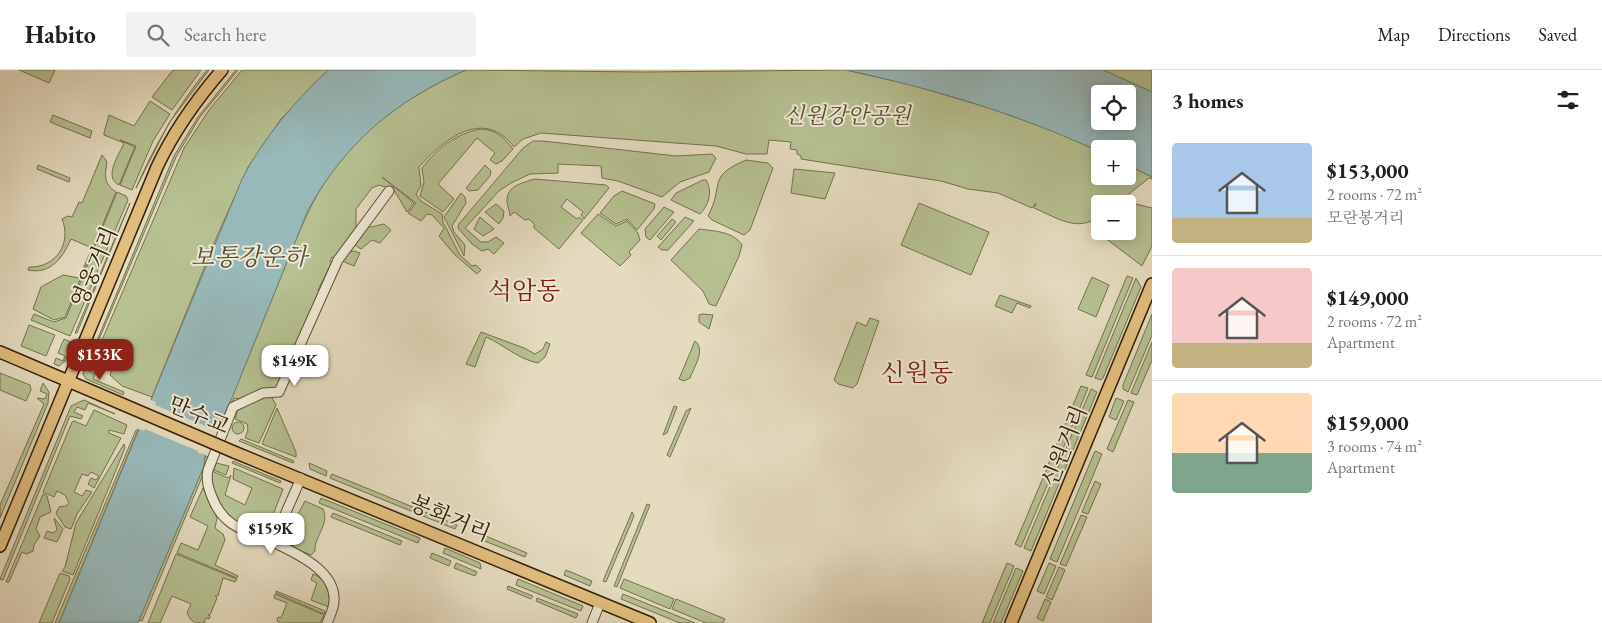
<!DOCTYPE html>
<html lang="en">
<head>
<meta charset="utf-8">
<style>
	body { margin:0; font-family:"EB Garamond","Noto Serif KR",serif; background:#f2f2f2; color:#202124; height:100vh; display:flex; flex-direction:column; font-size:19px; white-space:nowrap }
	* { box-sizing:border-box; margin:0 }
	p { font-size:16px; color:#757577 }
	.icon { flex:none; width:28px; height:28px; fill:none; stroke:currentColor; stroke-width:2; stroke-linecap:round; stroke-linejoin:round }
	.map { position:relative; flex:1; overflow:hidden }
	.side { display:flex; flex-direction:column; background:#fff; width:450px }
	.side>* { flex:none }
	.tools { position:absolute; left:1091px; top:15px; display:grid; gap:10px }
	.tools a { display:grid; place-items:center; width:45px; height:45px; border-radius:5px; background:#fff; box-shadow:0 2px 12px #0003; font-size:25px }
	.price { position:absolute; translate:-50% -42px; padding:0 11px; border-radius:10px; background:#fff; color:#222; font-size:16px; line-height:32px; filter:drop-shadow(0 1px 2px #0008) }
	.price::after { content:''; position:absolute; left:50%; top:30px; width:15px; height:11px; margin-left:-8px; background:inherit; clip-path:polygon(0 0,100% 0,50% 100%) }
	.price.active { background:#8f2418; color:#fff }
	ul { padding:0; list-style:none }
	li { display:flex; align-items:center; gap:15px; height:125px; padding:0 20px }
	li+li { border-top:1px solid #e0e0e0 }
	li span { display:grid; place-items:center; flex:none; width:140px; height:100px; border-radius:5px; color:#555 }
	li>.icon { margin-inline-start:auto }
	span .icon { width:60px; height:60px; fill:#fffc; stroke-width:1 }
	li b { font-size:21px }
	h2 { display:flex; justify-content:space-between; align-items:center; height:60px; padding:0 20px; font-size:21px }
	header { display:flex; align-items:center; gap:30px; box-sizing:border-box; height:70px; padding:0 25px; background:#fff; border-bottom:1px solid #e0e0e0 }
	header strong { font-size:24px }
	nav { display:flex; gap:28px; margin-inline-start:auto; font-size:18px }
	.search { width:350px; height:45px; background:#f2f2f2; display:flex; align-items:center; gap:12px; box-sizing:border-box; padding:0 18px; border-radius:5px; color:#757577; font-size:19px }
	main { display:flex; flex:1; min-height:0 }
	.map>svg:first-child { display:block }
	.green { fill:#b6c091; stroke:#75704a }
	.water { fill:#98b9ba; stroke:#707c71; fill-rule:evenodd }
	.pier { fill:#e5dbbf }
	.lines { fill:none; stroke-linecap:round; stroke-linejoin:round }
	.minor-casing { stroke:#604f33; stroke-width:11 }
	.major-casing { stroke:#342004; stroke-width:14 }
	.minor { stroke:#eee8d5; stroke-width:9 }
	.major { stroke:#e2be80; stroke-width:11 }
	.major-bridge-casing { stroke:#342004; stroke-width:14; stroke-linecap:butt }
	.major-bridge { stroke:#e2be80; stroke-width:11 }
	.labels { text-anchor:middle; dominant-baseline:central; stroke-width:4; stroke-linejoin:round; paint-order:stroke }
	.park-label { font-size:22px; font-style:italic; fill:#5b502e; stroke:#eee8d5 }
	.street-label { font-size:22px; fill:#342004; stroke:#eee8d5 }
	.water-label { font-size:24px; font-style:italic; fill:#524e3b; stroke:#eee8d5 }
	.quarter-label { font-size:25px; fill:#7a1f14; stroke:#eee8d5 }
</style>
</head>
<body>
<header>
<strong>Habito</strong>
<div class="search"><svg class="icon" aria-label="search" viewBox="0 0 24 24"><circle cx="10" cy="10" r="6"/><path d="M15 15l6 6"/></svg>Search here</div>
<nav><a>Map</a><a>Directions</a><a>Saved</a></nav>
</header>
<main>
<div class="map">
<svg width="1152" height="553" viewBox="0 0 1152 553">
	<rect width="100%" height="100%" fill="#e5dbbf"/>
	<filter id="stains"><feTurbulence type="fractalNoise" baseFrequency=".004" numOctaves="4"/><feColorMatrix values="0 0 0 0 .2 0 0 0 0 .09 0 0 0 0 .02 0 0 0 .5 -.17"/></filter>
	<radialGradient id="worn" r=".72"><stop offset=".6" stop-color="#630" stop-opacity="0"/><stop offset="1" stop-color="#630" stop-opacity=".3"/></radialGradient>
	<path class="green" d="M 19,0 L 55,0 L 49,13 Z
		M 173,0 L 201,0 L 172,40 L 152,27 Z
		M 207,0 L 209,0 L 169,53 L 136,118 C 155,74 177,37 207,0 Z
		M 236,0 L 238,0 L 200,47 L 176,87 L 92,286 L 101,290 L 97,298 L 89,295 L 87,300 L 95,304 L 93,309 L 124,322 L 123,325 L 86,309 L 83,304 L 174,86 L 198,47 Z
		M 242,0 L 328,0 L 281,49 L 248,97 L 218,164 L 152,327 L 122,316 L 110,305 L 112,299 L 109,290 L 96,284 L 184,78 L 209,40 Z
		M 466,0 L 643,2 L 846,0 L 912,15 L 989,38 L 1060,63 L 1100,82 L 1100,106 L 1128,106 L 1128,95 L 1152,107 L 1152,109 L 1149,108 L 1116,134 L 1100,134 L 1100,146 C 1077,163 1058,148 1034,138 L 1036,133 L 1032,138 L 998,123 L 968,119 L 941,111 L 801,89 L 801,86 L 797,84 L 797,80 L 790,79 L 791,72 L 769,70 L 767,84 L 746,84 L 716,76 L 541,63 L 523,69 L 514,77 C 484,37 444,69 419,97 L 421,116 L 416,124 L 421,131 L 442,144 L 443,152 L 460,185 L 472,196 L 476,195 L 481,200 L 477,204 L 454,184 L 439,166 L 444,158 L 432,145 L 427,144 L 421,151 L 408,143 L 416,133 L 382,107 L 414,133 L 407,142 L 394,120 L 379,115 L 372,118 L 356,139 L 356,157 L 336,189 L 332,187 L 330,191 L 332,192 L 318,220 L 319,223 L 279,319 L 240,329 L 234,328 L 222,356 L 219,355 C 242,306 261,255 282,204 C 298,164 313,124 341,90 C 374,49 418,21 466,0 Z
		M 1103,0 L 1152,0 L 1152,22 Z
		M 150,31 L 170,44 L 153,71 L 132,120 L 120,115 L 136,76 L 120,70 L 135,77 L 119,115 C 103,107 119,85 124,73 L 104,65 L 104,63 L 109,45 L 134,56 Z
		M 53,45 L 92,61 L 90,68 L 50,52 Z
		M 481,59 C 496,60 504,67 513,79 L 502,91 L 496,94 L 490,90 L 495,83 L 477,68 L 438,114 L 454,129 L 443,142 L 420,126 L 424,112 L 422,98 C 437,79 456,63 481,59 Z
		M 533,71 L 543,71 L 676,86 L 712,84 L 716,88 L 709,102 L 680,112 L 662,127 L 618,111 L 602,108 L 601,96 L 558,94 L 558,103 L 530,104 L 511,113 L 499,121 L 465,158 L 481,172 L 488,172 L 496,167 L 504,173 L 494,184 L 488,179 L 482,181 L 472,174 L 458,158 L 459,154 L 523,78 Z
		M 102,85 L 107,92 C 105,106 103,113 116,122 L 65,247 L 54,250 L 33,239 L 41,217 L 63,205 L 79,208 L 92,178 L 71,169 C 63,187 51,205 28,200 L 29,197 C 56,198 72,173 62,149 L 68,146 L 72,147 L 79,132 L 82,133 Z
		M 746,90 L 768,93 L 773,98 L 750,160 L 744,165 L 712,150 L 708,146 C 725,114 706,107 746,90 Z
		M 38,95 L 70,108 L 69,112 L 37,99 Z
		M 485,95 L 491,101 L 490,106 L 478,120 L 469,121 L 466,118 Z
		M 794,99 L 835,103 L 825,129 L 791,123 Z
		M 534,109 L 606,115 L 609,118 L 584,149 L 581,145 L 583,142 L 567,129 L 561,137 L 577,149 L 579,147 L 583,150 L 559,179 L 534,158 L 534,154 L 529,149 L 525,150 L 514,142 L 510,146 C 510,141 507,136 507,130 C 507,116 522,113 534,109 Z
		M 703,110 L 706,110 C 713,121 709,135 700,144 L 671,130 L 676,123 Z
		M 622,121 L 655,134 L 654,139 L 637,160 L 627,149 L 616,154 L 600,143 L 614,126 Z
		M 117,122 L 126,126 L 128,130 L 70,266 L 31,250 L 34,244 L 54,252 L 66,248 Z
		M 461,123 L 465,127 L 466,133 L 452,156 L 454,162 L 465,175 L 464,186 L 444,147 Z
		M 130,133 L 77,263 L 75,263 Z
		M 919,133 L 989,162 L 971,205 L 901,175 Z
		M 1132,133 L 1152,138 L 1152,176 L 1142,196 L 1096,161 L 1100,155 L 1100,161 L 1128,161 L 1128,135 Z
		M 496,134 L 504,141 L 503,148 L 499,154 L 485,142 Z
		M 664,137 L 674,142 L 650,170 L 646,167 L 645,159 Z
		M 598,144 L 616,156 L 627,151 L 638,163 L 640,170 L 629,182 L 631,185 L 620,196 L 581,163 Z
		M 480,147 L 494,159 L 483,166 L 474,159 Z
		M 685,147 L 694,151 L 668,180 L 662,180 L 658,177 Z
		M 672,149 L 676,152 L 661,170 L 657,166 Z
		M 384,154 L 391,160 L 380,173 L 372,170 L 361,179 L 355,175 L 366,158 Z
		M 699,159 C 713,161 733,161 742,175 L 739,186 L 716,236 L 709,234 L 703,221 L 671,190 Z
		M 354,181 L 360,183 L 354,196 L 342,191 L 348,182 Z
		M 1127,206 L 1133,208 L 1092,307 L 1086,305 Z
		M 1092,207 L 1109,215 L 1096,247 L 1078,239 Z
		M 1136,208 L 1141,217 L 1103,308 L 1101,310 L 1095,308 Z
		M 1000,225 L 1031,236 L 1030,238 L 1017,233 L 1012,243 L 995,236 Z
		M 702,244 L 713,245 L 709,259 L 699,252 L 699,245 Z
		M 1152,244 L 1152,265 L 1128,322 L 1123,319 L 1123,315 Z
		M 870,248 L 879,251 L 857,314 L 853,318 L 838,314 L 834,310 L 857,252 L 866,256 Z
		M 29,255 L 55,265 L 46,286 L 21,276 Z
		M 481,262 L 524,278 L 535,284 L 543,279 L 546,272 L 550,274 L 545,287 L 538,293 C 518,289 504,275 486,267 L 475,297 L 466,294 Z
		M 64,269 L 73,273 L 65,291 L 59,296 L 54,294 L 56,288 L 63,291 L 65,286 L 58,283 Z
		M 695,271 C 706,280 694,297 690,308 L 684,311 L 679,309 Z
		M 1152,272 L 1152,290 L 1137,325 L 1131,323 Z
		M 0,303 L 30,315 L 31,320 L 26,331 L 0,320 Z
		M 43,313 L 49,322 L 48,333 L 0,448 L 0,435 L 44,334 L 37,328 L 45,329 L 47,324 L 40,321 Z
		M 1081,316 L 1088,318 L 1055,398 L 1048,395 Z
		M 1091,319 L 1097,322 L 1031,481 L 1024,478 Z
		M 266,326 L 271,326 L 276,335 L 259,373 L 245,368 L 248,360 L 247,354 L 235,349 L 238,339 Z
		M 1116,328 L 1124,331 L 1116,350 L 1109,347 Z
		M 84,330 L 115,344 L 88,333 L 85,340 L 77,337 L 74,342 L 83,346 L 81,349 L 70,346 L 3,510 L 0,509 L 71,336 Z
		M 1128,330 L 1134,332 L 1113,382 L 1107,379 Z
		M 674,336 L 677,337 L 667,363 L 663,365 Z
		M 277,338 L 296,382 L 296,387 L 262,374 Z
		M 691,338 L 670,387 L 667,385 L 686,341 Z
		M 94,340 L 127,355 L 124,364 L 109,360 L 109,363 L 121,368 L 94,418 L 88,414 L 91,408 L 96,410 L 99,406 L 91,402 L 88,406 L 82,404 L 74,422 L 82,426 L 86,420 L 92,422 L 77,444 L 71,459 L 65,457 L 56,443 L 59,437 L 66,436 L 69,433 L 65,425 L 57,421 L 54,427 L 43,422 L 72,352 L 74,351 L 86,356 Z
		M232 358a6 6 0 1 1 12 0a6 6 0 1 1-12 0Z
		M 136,360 L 138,360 L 59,553 L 55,553 Z
		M 241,369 L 294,391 L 293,393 L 239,371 Z
		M 124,374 L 125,378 L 73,505 L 62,501 L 65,497 L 76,453 Z
		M 1095,381 L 1102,384 L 1057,492 L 1050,489 Z
		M 205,386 L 210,388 L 142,551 L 139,550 L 204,396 Z
		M 233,391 L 281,411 L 280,413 L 232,393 Z
		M 216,393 L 229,396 L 226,405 L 214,400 Z
		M 309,393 L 327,401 L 326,406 L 310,399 Z
		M 1048,396 L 1054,399 L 1021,477 L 1015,474 Z
		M 234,398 L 283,419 L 268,458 L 263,462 C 236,464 203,427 212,401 L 228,408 L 231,405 L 225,425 L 245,435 L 252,418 L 233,409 Z
		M 332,404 L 457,455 L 455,459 L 330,408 Z
		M 1095,411 L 1101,414 L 1088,444 L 1082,442 Z
		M 203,418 L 217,448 L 215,458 L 223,464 L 225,470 L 215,495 L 238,506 L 237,508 L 177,483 L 181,473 L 198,480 L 208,456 L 190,447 Z
		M 43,424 L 47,426 L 51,442 L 40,447 L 36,459 L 40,466 L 34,475 L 33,481 L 27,484 L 22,482 L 9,512 L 6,512 Z
		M 321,428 L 420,468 L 418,473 L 319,433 Z
		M 305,431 L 323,439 C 330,455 314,466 315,481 L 311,485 C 305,482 297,480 293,476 C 284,466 300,441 305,431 Z
		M 647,434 L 650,435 L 617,517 L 614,516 Z
		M 632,442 L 634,446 L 606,512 L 603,511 Z
		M 333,443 L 402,471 L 400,475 L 331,447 Z
		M 1081,445 L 1087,447 L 1066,496 L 1060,494 Z
		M 54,448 L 63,459 L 57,472 L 44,468 L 47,461 L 53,463 L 57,460 Z
		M 483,465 L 527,483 L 525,487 L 482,470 Z
		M 445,478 L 480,493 L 481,499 L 443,483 Z
		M 432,483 L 451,491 L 449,496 L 430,488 Z
		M 176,484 L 237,509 L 235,512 L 223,508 L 218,526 L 215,526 L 217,528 L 210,545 L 208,545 L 210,546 L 209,549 L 206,548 L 204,553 C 194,553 192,553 187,543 L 191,534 L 172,526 L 160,553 L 148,553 Z
		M 456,493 L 477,502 L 475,506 L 454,498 Z
		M 1007,493 L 1014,496 L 990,553 L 982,553 Z
		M 1049,493 L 1056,496 L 1044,524 L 1037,521 Z
		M 1059,497 L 1065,500 L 1052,530 L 1046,527 Z
		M 1016,498 L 1023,501 L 1001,553 L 993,553 Z
		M 566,500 L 592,511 L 590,516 L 564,505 Z
		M 60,503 L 69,506 L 70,509 L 52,553 L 39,553 Z
		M 313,504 C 326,508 331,525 329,537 L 311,530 L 317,513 L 311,510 Z
		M 518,509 L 583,536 L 581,541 L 516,515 Z
		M 624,509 L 674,529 L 670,539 L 620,518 Z
		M 508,516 L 533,526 L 531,529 L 507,519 Z
		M 276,521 L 325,541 L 324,544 L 276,523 Z
		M 275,524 L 324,545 L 320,553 L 279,553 L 277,550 L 278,547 L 281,548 L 287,533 L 274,528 Z
		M 623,524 L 695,553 L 680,553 L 621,529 Z
		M 537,528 L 578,544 L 576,548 L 536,531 Z
		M 676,529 L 725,549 L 723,553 L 706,553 L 672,539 Z
		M 1045,529 L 1051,532 L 1043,551 L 1037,548 Z"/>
	<path class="water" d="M 328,0 L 466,0 C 396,30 345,73 308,140 L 232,328 L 205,386 L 204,396 L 138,553 L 59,553 L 242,109 C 264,67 294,32 328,0 Z
		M 846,0 L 1103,0 L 1152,22 L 1152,107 L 1128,95 L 1128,79 L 1100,79 L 1100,82 C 1018,44 935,19 846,0 ZM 1100,24 L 1128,24 L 1128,51 L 1100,51 Z"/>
	<path class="pier" d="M 148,329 L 156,332 L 155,335 L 208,357 L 210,354 L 217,356 L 216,360 L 219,361 L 208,385 L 198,383 L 198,381 L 145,359 L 144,361 L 137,358 Z"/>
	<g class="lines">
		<defs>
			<path id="minor" d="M 301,408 L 273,472 C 295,483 336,500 334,531 C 334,538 330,546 327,553
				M 273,472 C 246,461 223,457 212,427 C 208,417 206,410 208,400 L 233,337 L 263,323 L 279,322 L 338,190 L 389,121
				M 592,553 L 600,533"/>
			<path id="major" d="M 0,282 L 122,334
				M 234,382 L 650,553
				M 0,476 L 157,97 C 174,61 196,30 222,0
				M 1011,553 L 1152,214"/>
		</defs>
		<use href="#minor" class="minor-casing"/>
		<use href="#major" class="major-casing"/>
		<use href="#minor" class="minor"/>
		<use href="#major" class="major"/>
		<defs>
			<path id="major-bridge" d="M 122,334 L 234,382"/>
		</defs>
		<use href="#major-bridge" class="major-bridge-casing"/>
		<use href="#major-bridge" class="major-bridge"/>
	</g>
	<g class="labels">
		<g class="park-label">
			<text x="847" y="45">신원강안공원</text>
		</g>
		<g class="street-label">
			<text transform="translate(94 197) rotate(-67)">영웅거리</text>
			<text transform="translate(199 345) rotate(23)">만수교</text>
			<text transform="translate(1064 376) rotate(-68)">신원거리</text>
			<text transform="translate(450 448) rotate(23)">봉화거리</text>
		</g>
		<g class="water-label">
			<text x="249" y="186">보통강운하</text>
		</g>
		<g class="quarter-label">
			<text x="524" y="220">석암동</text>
			<text x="917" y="302">신원동</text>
		</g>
	</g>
	<rect width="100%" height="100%" filter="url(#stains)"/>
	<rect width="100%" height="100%" fill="url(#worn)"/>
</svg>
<div class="tools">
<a><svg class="icon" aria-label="locate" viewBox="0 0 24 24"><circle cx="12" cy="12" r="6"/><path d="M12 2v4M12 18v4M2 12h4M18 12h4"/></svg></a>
<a>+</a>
<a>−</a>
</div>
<b class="price active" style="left:100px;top:311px">$153K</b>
<b class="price" style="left:295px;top:317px">$149K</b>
<b class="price" style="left:271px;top:485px">$159K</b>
</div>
<section class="side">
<h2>3 homes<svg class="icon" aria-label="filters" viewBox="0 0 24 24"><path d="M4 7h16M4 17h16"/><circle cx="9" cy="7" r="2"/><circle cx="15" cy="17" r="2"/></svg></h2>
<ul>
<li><span style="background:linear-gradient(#a9c7e8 75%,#c2b280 0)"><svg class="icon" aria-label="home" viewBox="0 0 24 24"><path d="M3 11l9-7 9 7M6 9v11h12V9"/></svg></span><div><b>$153,000</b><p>2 rooms · 72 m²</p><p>모란봉거리</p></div></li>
<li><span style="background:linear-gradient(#f6c9c9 75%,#c2b280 0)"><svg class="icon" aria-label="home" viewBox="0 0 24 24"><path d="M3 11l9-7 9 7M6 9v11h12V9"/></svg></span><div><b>$149,000</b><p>2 rooms · 72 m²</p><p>Apartment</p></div></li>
<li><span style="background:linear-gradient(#ffd9b3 60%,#7fa58c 0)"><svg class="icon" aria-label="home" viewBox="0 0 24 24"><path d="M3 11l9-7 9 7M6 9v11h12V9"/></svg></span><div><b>$159,000</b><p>3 rooms · 74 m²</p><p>Apartment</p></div></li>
</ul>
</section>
</main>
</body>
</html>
